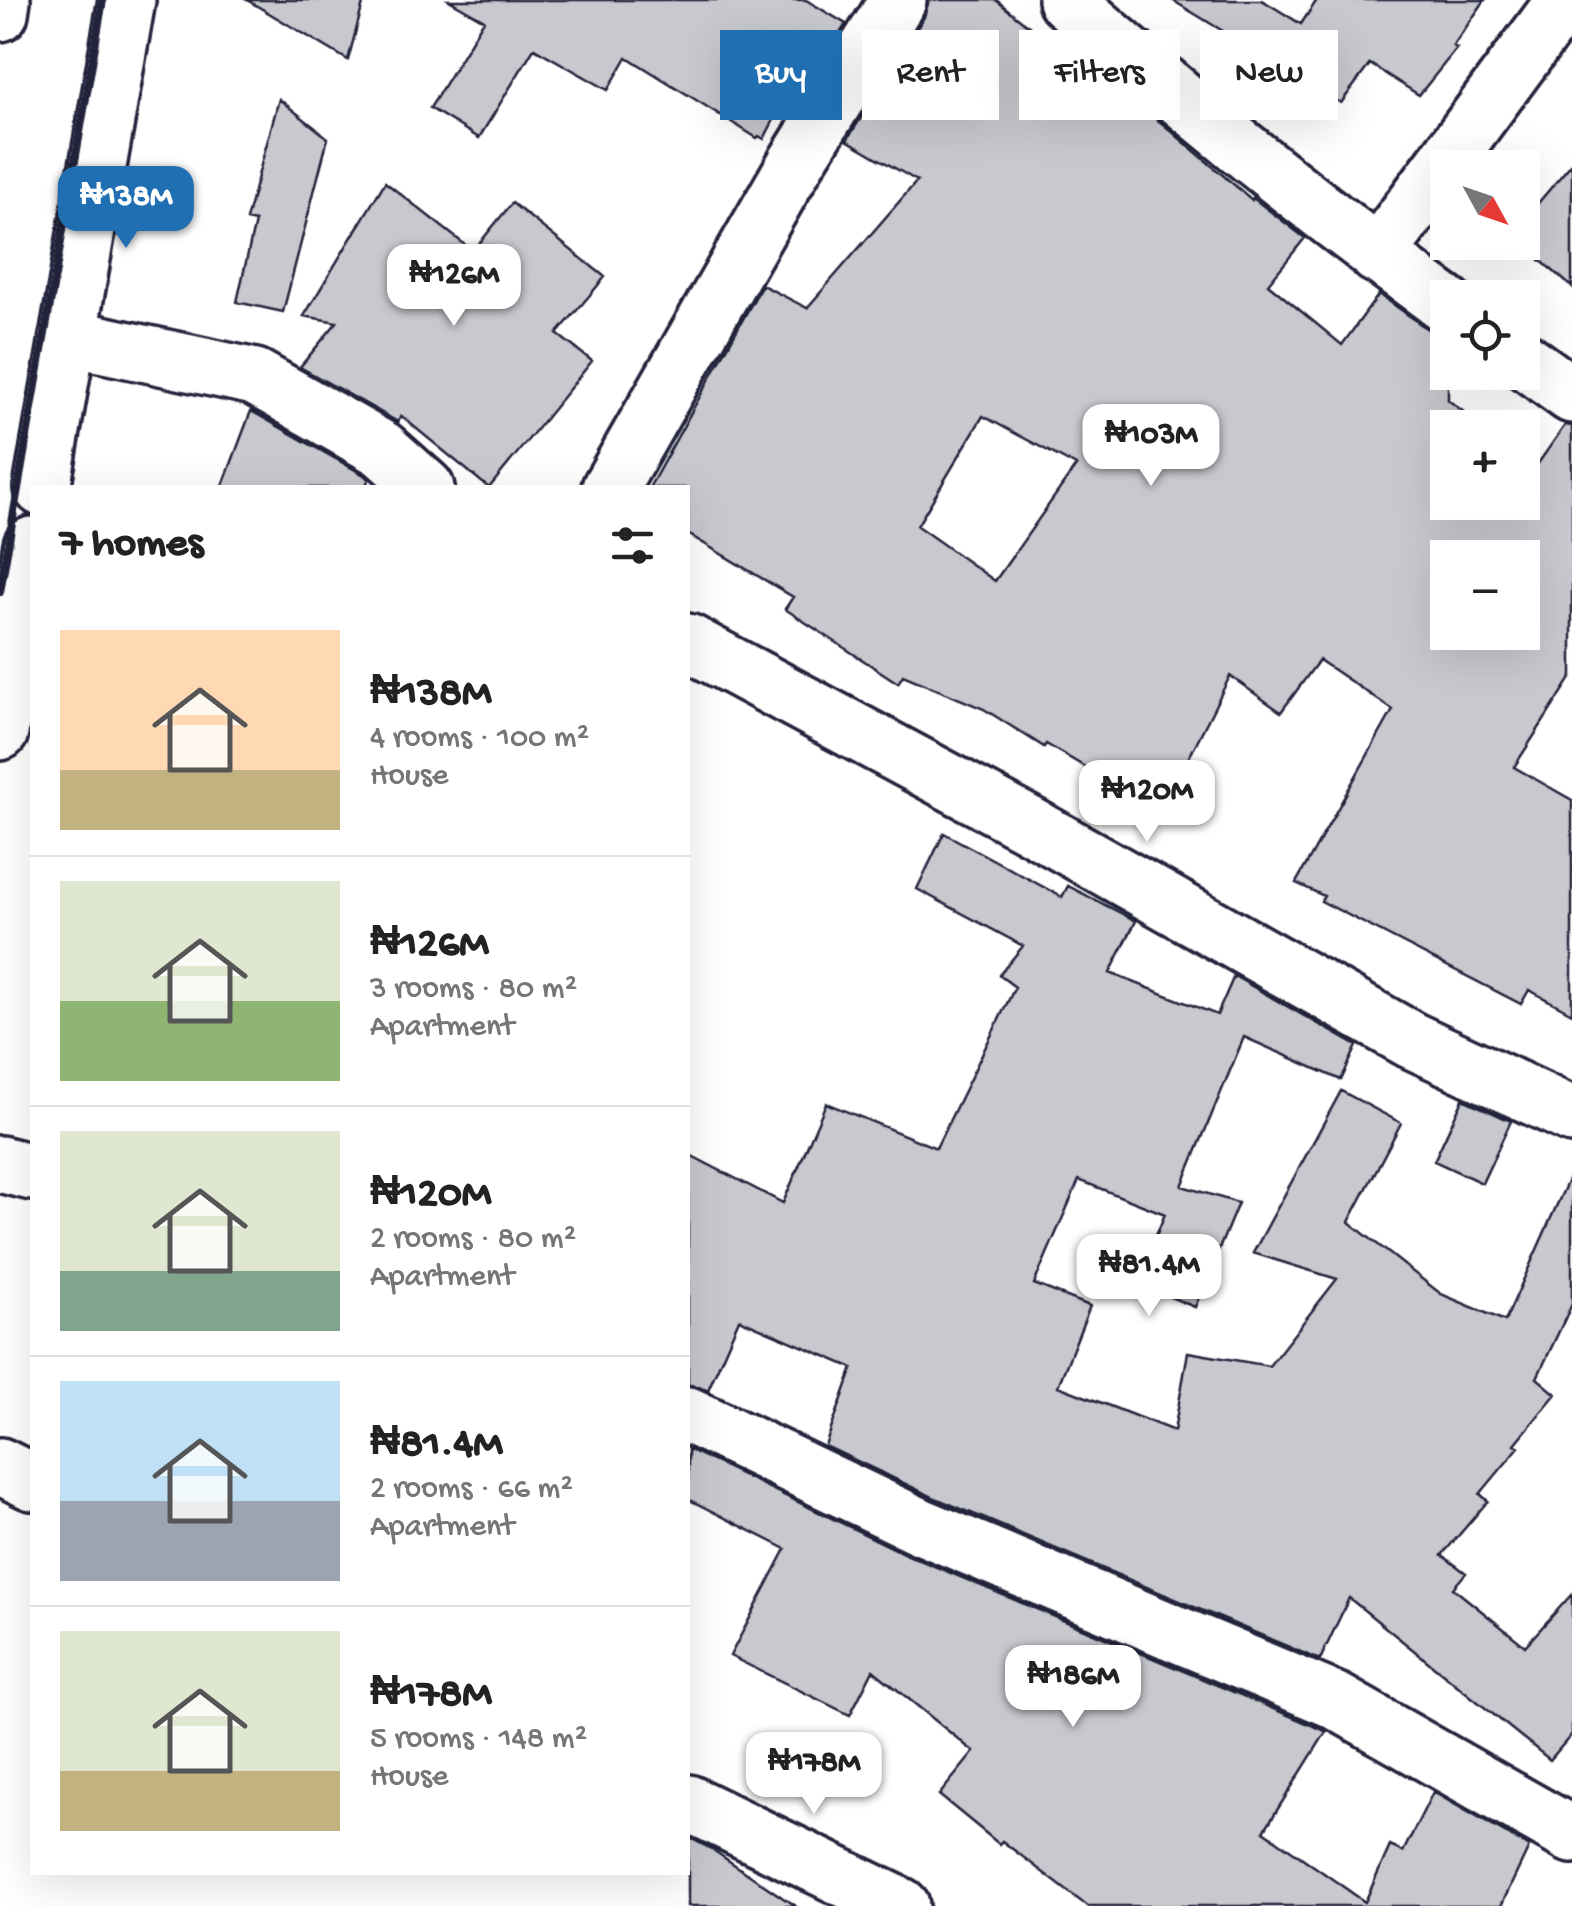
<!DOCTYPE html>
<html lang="en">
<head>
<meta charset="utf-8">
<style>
	body { margin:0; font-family:"Gochi Hand",sans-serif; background:#f2f2f2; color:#222; height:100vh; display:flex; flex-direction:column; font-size:38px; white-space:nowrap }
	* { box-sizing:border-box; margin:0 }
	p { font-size:32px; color:#767676 }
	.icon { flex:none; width:55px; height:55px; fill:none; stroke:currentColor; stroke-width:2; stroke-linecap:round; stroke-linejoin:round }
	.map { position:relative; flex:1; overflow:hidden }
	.side { position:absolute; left:30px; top:485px; width:660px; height:1390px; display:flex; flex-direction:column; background:#fff; border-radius:0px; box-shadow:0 10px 40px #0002 }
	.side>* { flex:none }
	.banner { position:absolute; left:720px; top:30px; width:700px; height:90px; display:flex; gap:20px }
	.needle { width:65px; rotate:130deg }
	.tools { position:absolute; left:1430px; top:150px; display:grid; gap:20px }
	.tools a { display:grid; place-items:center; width:110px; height:110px; border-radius:0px; background:#fff; box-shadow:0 10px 40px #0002; font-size:50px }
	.price { position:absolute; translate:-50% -85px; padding:0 22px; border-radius:20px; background:#fff; color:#222; font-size:32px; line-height:65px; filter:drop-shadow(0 2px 5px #0008) }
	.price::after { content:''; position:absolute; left:50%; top:60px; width:30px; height:22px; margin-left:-15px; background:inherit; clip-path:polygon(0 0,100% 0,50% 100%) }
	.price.current { background:#1f6fb2; color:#fff }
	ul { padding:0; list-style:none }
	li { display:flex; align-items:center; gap:30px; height:250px; padding:0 30px }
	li+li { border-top:2px solid #e0e0e0 }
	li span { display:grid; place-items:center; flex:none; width:280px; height:200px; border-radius:0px; color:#555 }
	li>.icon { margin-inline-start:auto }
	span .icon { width:120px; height:120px; fill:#fffc; stroke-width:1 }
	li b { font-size:42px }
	h2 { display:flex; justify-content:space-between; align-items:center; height:120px; padding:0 30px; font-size:42px }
	.tag { padding:0 35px; border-radius:0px; background:#fff; box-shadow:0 10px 40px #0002; font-size:35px; line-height:90px }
	.tag.current { background:#1f6fb2; color:#fff }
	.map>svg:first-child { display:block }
	.building { fill:#c8c8cf; stroke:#22223b; stroke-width:2.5; fill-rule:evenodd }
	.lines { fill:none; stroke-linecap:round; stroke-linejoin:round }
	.minor-casing { stroke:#22223b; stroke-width:62 }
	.minor { stroke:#fff; stroke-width:55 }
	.rail { stroke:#22223b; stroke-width:8 }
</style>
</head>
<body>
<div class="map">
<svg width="1572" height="1906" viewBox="0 0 1572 1906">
	<rect width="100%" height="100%" fill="#fff"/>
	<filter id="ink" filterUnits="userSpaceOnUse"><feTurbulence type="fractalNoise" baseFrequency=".01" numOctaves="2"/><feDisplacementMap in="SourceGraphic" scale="20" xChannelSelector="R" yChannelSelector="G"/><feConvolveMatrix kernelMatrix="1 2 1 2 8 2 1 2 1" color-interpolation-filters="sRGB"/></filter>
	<g filter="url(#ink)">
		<path class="building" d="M 247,0 L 364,0 L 348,60 Z
			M 449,0 L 806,0 L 846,24 L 793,108 L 783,102 L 764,139 L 759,136 L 757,138 L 627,57 L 608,90 L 534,48 L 479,138 L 430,108 L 484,20 Z
			M 929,0 L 996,0 L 1096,80 L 1098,77 L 1163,124 L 1252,200 L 1253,198 L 1305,238 L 1268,284 L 1342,345 L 1379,294 L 1430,331 L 1448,337 L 1448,400 L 1485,428 L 1448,428 L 1448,502 L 1522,502 L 1522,454 L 1537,465 L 1565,425 L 1572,426 L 1572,677 L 1514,767 L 1572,800 L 1572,1013 L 1529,990 L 1521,1004 L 1321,901 L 1324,896 L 1296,883 L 1393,710 L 1319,660 L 1281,712 L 1230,676 L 1164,807 L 1113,780 L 1112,783 L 1046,744 L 1044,747 L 984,709 L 903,675 L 898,683 L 785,609 L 793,597 L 688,534 L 688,488 L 649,488 L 762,285 L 807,308 L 917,181 L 847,140 L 924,17 ZM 983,416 L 1076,466 L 995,581 L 917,526 ZM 1448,558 L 1522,558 L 1522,632 L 1448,632 Z
			M 1172,0 L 1262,0 L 1301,24 L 1317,0 L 1485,0 L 1453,46 L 1457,48 L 1419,95 L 1370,64 L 1341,103 Z
			M 279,99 L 328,138 L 283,312 L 237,302 L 255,222 L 246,220 Z
			M 1572,163 L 1572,287 L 1519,242 L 1522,242 L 1522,222 Z
			M 385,182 L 473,251 L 512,203 L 605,277 L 557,334 L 592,361 L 489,488 L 401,416 L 398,422 L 300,367 L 337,322 L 304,316 Z
			M 251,411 L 364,475 L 369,479 L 364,488 L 222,488 Z
			M 944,833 L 1062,897 L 1068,886 L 1136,921 L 1110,973 L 1217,1015 L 1234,976 L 1357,1046 L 1341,1080 L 1244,1037 L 1182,1186 L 1238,1203 L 1195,1307 L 1136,1283 L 1165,1214 L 1079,1180 L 1034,1284 L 1090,1306 L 1058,1386 L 1174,1431 L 1188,1352 L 1269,1366 L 1337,1279 L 1253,1253 L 1341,1091 L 1401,1123 L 1349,1222 L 1441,1294 L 1505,1321 L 1572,1171 L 1572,1304 L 1537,1378 L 1556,1394 L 1515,1444 L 1519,1447 L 1480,1494 L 1488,1501 L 1442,1555 L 1466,1573 L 1453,1588 L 1525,1646 L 1572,1594 L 1572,1734 L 1550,1760 L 1349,1598 L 1320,1660 L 933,1497 L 825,1446 L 853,1368 L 739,1319 L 708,1390 L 688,1384 L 688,1154 L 783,1203 L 826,1103 L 936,1148 L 1015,987 L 999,975 L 1023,946 L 917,889 Z
			M 1463,1099 L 1511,1121 L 1482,1183 L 1434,1161 Z
			M 688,1449 L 908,1555 L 1321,1729 L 1326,1732 L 1264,1831 L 1365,1902 L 1390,1846 L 1403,1852 L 1433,1792 L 1529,1847 L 1501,1906 L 1087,1906 L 1002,1841 L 999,1844 L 939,1795 L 974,1752 L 873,1670 L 850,1715 L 730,1656 L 786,1549 L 688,1499 Z
			M 688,1837 L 713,1850 L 795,1906 L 688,1906 Z"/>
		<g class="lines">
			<defs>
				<path id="minor" d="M 1066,0 C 1189,108 1315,210 1448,306
					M 0,13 L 2,0
					M 1377,255 L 1565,0
					M 68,337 L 255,377 L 382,449 L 426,488
					M 1522,359 L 1572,395
					M 42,488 L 127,0
					M 610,488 L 797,161 L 898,0
					M 688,642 L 1028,824 L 1411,1040 L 1572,1115
					M 0,732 L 32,545
					M 0,1164 L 32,1172
					M 688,1415 L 920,1526 L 1336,1701 L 1572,1835
					M 0,1466 L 32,1482
					M 688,1803 L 901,1906"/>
			</defs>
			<use href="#minor" class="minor-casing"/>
			<use href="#minor" class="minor"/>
			<path class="rail" d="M 0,592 L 103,0"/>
		</g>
	</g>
</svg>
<div class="tools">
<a><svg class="needle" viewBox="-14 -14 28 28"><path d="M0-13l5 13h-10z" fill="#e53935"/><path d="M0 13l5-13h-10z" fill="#767676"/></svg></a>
<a><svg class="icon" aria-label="locate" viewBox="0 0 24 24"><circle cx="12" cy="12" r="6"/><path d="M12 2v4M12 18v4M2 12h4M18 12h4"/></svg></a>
<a>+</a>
<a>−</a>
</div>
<b class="price current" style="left:126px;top:251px">₦138M</b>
<b class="price" style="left:454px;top:329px">₦126M</b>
<b class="price" style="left:1151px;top:489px">₦103M</b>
<b class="price" style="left:1147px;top:845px">₦120M</b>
<b class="price" style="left:1149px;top:1319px">₦81.4M</b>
<b class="price" style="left:1073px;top:1730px">₦186M</b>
<b class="price" style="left:814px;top:1817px">₦178M</b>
<div class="banner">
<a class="tag current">Buy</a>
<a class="tag">Rent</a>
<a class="tag">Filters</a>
<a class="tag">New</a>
</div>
<section class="side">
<h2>7 homes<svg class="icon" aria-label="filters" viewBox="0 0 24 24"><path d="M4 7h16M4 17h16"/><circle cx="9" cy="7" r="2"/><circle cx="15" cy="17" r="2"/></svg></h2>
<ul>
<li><span style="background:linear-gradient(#ffd9b3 70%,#c2b280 0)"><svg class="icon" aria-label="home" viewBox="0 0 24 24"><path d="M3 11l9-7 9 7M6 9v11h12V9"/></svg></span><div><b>₦138M</b><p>4 rooms · 100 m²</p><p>House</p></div></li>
<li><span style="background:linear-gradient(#dfe7d0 60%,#8fb573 0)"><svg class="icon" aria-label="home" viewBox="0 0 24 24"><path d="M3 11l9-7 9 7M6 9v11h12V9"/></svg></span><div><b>₦126M</b><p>3 rooms · 80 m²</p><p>Apartment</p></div></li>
<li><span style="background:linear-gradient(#dfe7d0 70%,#7fa58c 0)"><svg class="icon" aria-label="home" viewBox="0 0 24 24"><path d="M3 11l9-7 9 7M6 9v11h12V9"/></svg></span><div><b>₦120M</b><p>2 rooms · 80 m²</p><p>Apartment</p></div></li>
<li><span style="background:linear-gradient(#bfe0f5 60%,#9aa5b1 0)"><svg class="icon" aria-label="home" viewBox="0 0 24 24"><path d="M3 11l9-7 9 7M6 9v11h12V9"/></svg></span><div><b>₦81.4M</b><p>2 rooms · 66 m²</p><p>Apartment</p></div></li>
<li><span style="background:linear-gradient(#dfe7d0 70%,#c2b280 0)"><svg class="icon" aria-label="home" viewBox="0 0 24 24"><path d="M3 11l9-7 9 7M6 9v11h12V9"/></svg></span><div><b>₦178M</b><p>5 rooms · 148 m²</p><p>House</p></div></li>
</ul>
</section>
</div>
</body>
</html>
